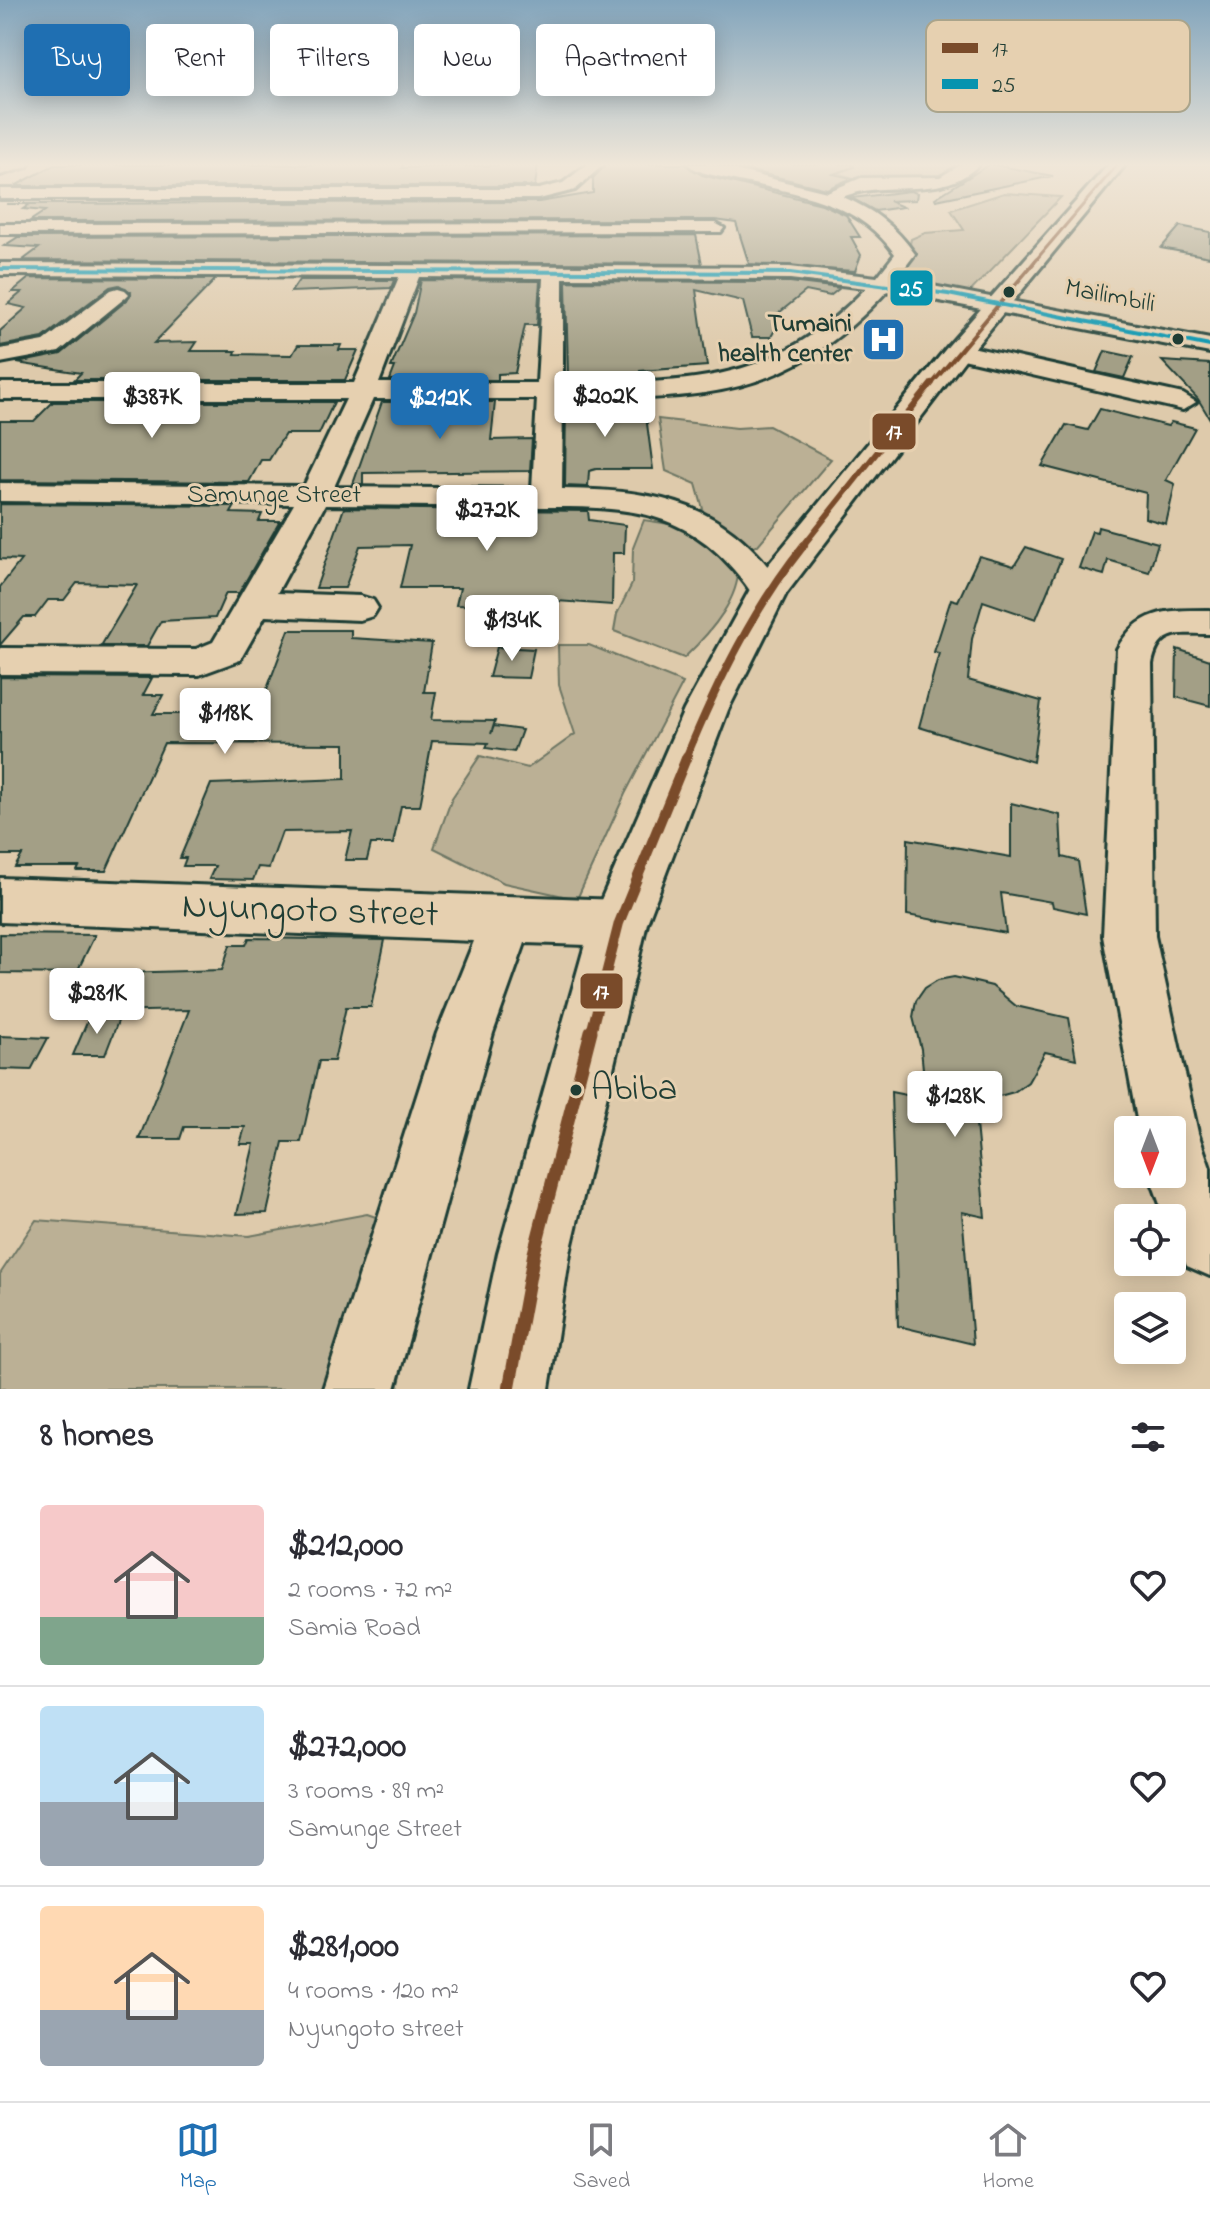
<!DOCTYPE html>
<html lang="en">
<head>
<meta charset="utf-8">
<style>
	body { margin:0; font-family:"Indie Flower",sans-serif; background:#f2f2f3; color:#2b2b33; height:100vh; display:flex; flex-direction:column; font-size:30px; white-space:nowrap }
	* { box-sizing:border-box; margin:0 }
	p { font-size:26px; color:#7c7c81 }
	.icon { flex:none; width:44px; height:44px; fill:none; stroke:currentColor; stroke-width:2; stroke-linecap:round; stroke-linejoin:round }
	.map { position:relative; height:1389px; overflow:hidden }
	.drawer { display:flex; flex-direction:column; background:#fff; flex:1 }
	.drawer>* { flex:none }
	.top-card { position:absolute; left:24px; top:24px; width:800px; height:72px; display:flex; gap:16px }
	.needle { width:52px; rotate:180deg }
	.buttons { position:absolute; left:1114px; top:1116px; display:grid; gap:16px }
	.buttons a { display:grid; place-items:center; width:72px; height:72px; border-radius:8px; background:#fff; box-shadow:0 4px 20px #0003; font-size:40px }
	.price { position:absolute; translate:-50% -68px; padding:0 18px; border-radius:8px; background:#fff; color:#222; font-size:26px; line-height:52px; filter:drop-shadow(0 2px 4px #0008) }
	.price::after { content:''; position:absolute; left:50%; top:48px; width:24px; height:18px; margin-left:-12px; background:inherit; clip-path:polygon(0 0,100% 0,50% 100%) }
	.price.selected { background:#1f6fb2; color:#fff }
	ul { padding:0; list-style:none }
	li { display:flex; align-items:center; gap:24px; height:200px; padding:0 40px }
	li+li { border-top:2px solid #e1e1e2 }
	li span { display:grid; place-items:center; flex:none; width:224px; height:160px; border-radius:8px; color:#555 }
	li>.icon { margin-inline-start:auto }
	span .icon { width:96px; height:96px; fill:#fffc; stroke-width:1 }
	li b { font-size:34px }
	h2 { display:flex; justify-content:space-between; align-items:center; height:96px; padding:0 40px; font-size:34px }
	.chip { padding:0 28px; border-radius:8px; background:#fff; box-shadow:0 4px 20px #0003; font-size:28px; line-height:72px }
	.chip.selected { background:#1f6fb2; color:#fff }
	.menu { display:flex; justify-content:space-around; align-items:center; height:112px; border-top:2px solid #e1e1e2; background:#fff; font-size:22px; color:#7c7c81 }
	.menu a { display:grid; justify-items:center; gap:4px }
	.menu .selected { color:#1f6fb2 }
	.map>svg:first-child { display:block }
	.green { fill:#bbb095; stroke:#6d7664; stroke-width:2 }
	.building { fill:#a39f86; stroke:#1f3d34; stroke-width:2 }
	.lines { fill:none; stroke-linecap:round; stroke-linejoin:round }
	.minor-casing { stroke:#1f3d34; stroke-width:6 }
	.highway-casing { stroke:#1f3d34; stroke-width:6 }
	.minor { fill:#e6d0b0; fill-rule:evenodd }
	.highway { fill:#e6d0b0; fill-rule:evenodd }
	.bus-1-far5-casing { stroke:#e6d0b0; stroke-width:6 }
	.bus-1-far4-casing { stroke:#e6d0b0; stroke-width:7 }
	.bus-1-far3-casing { stroke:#e6d0b0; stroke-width:10 }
	.bus-1-far2-casing { stroke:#e6d0b0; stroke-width:14 }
	.bus-1-far1-casing { stroke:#e6d0b0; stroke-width:16 }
	.bus-1-casing { stroke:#e6d0b0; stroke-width:19 }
	.bus-2-casing { stroke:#e6d0b0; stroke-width:7 }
	.bus-1-far5 { stroke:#7a4b2a; stroke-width:3 }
	.bus-1-far4 { stroke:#7a4b2a; stroke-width:4 }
	.bus-1-far3 { stroke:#7a4b2a; stroke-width:6 }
	.bus-1-far2 { stroke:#7a4b2a; stroke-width:8 }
	.bus-1-far1 { stroke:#7a4b2a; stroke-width:10 }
	.bus-1 { stroke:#7a4b2a; stroke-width:13 }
	.bus-2 { stroke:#0693af; stroke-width:4 }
	.bus-dot { fill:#1f3d34; stroke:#e6d0b0; stroke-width:3 }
	.labels { text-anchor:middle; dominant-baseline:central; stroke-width:6; stroke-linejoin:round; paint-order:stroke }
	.far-street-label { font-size:26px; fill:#1f3d34; stroke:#e6d0b0 }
	.far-poi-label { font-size:26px; font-weight:bold; fill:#1f3d34; stroke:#e6d0b0; text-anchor:end }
	.near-bus-label { font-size:36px; fill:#1f3d34; stroke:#e6d0b0; text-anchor:start }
	.near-street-label { font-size:38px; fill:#1f3d34; stroke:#e6d0b0 }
	.key { fill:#e6d0b0; stroke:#aaa48b; stroke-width:2 }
	.key-label { font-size:22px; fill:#1f3d34 }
	.line-badge { stroke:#e6d0b0; stroke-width:3 }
	.badge-label { font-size:22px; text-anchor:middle; font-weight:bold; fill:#fff }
</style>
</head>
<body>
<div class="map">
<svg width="1210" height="1389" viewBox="0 0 1210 1389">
	<rect width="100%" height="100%" fill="#decaab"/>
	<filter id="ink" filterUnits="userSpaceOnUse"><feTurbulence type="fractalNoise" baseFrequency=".0125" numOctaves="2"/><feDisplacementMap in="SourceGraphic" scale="16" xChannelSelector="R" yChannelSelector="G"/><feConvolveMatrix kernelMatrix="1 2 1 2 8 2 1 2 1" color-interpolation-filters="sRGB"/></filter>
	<g filter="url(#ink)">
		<path class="green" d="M 782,164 L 966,164 L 947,179 L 863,181 L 824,169 Z
			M 1004,193 L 1061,197 L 969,293 L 895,279 L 907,260 L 911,239 L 925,233 L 964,230 L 951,210 Z
			M 658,419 L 737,428 L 769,426 L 831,459 L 758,545 L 737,557 C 746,594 709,634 684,658 L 614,631 L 617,614 L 632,584 L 633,548 L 644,520 L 669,524 L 703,509 L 696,484 L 666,471 Z
			M 558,645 L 589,645 L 683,683 L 625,794 L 577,899 L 504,883 L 434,848 L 452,798 L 480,756 L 528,768 L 575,734 L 559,685 Z
			M 367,1214 L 432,1236 L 398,1389 L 0,1389 L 0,1274 L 36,1220 L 249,1236 Z"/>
		<path class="building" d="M 404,164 L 402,168 L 538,164 L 535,186 L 15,186 L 54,165 Z
			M 607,164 L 685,164 L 702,175 L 822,204 L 846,215 L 860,237 L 851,237 L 861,255 L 855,271 L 749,264 L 736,223 L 715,220 L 30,221 L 45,211 L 23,209 L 30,204 L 6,204 L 539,202 L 593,193 L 593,178 Z
			M 722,164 L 853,164 L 854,167 L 833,174 L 852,178 L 827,189 Z
			M 990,164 L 1053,176 L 936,200 L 935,198 Z
			M 910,191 L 917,193 L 916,200 L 889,201 L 903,207 L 875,211 L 851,198 Z
			M 1180,226 L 1210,232 L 1210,257 L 1161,248 Z
			M 696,235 L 702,264 L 23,260 L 39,248 L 4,246 L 18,237 Z
			M 29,278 L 216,279 L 154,343 L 197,342 L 191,351 L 236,351 L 235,354 L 292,355 L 298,345 L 341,345 L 339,350 L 358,350 L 345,380 L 74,380 L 81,373 L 17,363 L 61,354 L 127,300 L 131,292 L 119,285 L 110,287 L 43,338 L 0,346 L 0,331 L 26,308 L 8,304 L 22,292 L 12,292 Z
			M 299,280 L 394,280 L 391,288 L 291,292 Z
			M 421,280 L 540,281 L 537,325 L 525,325 L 515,373 L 498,374 L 498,380 L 390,380 L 395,367 L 391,367 L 414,313 Z
			M 566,281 L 790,282 L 840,288 L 830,296 L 806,291 L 774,317 L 778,324 L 771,337 L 752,337 L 743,301 L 696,290 L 707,366 L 640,371 L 641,379 L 568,380 Z
			M 1105,351 L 1133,357 L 1124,378 L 1096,372 Z
			M 1162,361 L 1210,364 L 1210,419 L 1198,399 Z
			M 644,401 L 653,469 L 596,469 L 589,471 L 588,487 L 565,486 L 566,402 Z
			M 53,402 L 334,402 L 319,434 L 285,434 L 269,460 L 261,460 L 249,482 L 0,480 L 0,421 L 34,421 Z
			M 382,402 L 495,402 L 491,440 L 532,439 L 530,471 L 363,473 L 363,484 L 353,484 Z
			M 1100,409 L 1168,426 L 1171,422 L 1195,428 L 1166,480 L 1175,484 L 1166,524 L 1145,518 L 1146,493 L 1042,466 L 1066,425 L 1088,430 Z
			M 0,504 L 235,506 L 231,513 L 262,514 L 259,521 L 280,521 L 239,593 L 226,593 L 215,618 L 161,621 L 147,646 L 101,646 L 137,585 L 77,583 L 64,600 L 48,600 L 35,617 L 24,617 L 0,645 L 0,587 L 21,560 L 0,559 Z
			M 344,508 L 588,511 L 589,520 L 625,525 L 624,553 L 613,553 L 612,605 L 529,599 L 528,605 L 522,606 L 456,605 L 460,588 L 400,588 L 410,545 L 360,546 L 345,588 L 316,588 Z
			M 1098,527 L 1158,543 L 1149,572 L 1108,560 L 1104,575 L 1079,568 L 1092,531 L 1097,532 Z
			M 1026,547 L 1061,559 L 1036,619 L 983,601 L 972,639 L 968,680 L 1041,701 L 1033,762 L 919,727 L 939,653 L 934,652 L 951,599 L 958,601 L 979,556 L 1014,566 Z
			M 289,630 L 351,630 L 351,638 L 432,643 L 424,692 L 436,692 L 431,720 L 495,721 L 491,734 L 494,726 L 522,730 L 514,752 L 486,748 L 488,743 L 432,741 L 420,806 L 401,806 L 393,844 L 371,844 L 367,860 L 345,860 L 352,831 L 282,832 L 269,868 L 258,867 L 253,880 L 209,879 L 215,866 L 183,866 L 186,858 L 180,858 L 211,784 L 345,779 L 345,744 L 164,743 L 106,871 L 77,871 L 79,867 L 15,867 L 22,855 L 0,855 L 0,677 L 152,678 L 143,695 L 163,695 L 153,714 L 202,714 L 205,708 L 243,708 L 261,705 Z
			M 497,647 L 534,649 L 528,678 L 489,677 Z
			M 1177,649 L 1210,660 L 1210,706 L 1176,697 Z
			M 1011,803 L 1060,815 L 1062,857 L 1078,861 L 1086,914 L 1053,907 L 1052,902 L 1001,893 L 1006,933 L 907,915 L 908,839 L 1011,857 Z
			M 0,934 L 95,935 L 76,974 L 0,973 Z
			M 249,938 L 385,940 L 371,1007 L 346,1007 L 334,1061 L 319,1061 L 301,1142 L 283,1142 L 267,1213 L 237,1214 L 254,1144 L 240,1144 L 245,1127 L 184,1127 L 180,1139 L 139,1139 L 189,1010 L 103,1012 L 119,973 L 222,970 L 230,945 L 246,945 Z
			M 954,977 L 992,986 L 1016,1006 L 1069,1018 L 1076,1059 L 1045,1052 L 1028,1082 L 1014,1092 L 996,1097 L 973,1093 L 985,1217 L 962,1212 L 973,1344 L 898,1326 L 891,1092 L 926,1099 L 921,1049 L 913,1017 L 916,1001 L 925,988 L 938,980 Z
			M 120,1016 L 105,1055 L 73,1055 L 89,1018 Z
			M 0,1036 L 48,1038 L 31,1070 L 0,1069 Z"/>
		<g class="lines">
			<defs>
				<path id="minor" d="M 29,164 L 27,167 L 0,175 L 0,165 Z
					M 588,164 L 604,164 L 575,190 L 539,199 L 0,199 L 0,189 L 539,189 L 563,183 Z
					M 688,164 L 710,164 L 827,192 L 861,178 L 940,177 L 962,164 L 979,164 C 944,203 887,178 843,197 C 874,210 895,226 915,254 L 896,279 L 1210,339 L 1210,353 L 887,291 C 787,400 701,399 563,399 L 562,489 C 661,490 728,503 786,591 L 780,599 L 768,602 L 756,599 C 688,495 612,508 502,507 C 443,506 384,505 325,505 L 277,593 L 360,596 L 373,600 L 378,608 L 373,616 L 360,620 L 265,616 L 240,660 L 199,675 L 0,674 L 0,648 L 196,649 L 213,642 L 294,504 L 0,501 L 0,483 L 304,486 L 346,399 L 0,399 L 0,383 L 354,383 L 399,277 L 0,275 L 0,263 L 790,267 L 877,277 L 895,254 C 857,200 795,193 734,180 C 720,176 698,174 688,164 ZM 419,277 L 543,278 L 537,383 L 379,383 ZM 563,278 L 790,279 L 866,288 C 772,386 689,383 563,383 ZM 373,399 L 537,399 L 532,489 L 334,487 Z
					M 715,223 L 724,228 L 721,232 L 0,234 L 0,224 Z
					M 118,288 L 125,290 L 129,294 L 125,298 L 59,352 L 0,363 L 0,349 L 44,341 L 111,290 Z
					M 958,344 L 1183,394 L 1196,402 L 1183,410 L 950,356 L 946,351 L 950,346 Z
					M 1210,610 L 1210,634 C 1180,634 1159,628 1152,664 L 1155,936 L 1198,1133 L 1210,1168 L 1210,1276 L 1187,1266 L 1172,1233 L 1172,1218 L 1165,1218 L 1149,1174 L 1172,1174 L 1172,1130 L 1139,1130 L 1103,936 L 1117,649 C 1139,609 1168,610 1210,610 Z
					M 0,878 L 619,900 L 637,907 L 644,923 L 637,939 L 619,946 L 525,943 L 493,1033 L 395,1389 L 323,1389 L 437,1033 L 474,941 L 0,922 Z"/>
				<path id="highway" d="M 1109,164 L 1126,164 L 967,357 L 786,594 L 728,710 L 647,923 L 570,1253 L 549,1389 L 469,1389 L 498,1253 L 591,923 L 684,710 L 754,582 L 949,345 Z"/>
			</defs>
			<use href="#minor" class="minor-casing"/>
			<use href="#highway" class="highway-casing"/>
			<use href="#minor" class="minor"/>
			<use href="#highway" class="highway"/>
			<defs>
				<path id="bus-1-far5" d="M 1035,261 L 1118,164"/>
				<path id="bus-1-far4" d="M 931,385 L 1037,259"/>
				<path id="bus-1-far3" d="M 802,547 L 932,383"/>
				<path id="bus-1-far2" d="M 686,758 C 717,683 753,609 804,545"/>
				<path id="bus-1-far1" d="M 591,1033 L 619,923 L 687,756"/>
				<path id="bus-1" d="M 509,1389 L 534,1253 L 591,1031"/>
				<path id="bus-2" d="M 0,269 L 790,273 L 948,294 L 1210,346"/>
			</defs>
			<use href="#bus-1-far5" class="bus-1-far5-casing"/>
			<use href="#bus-1-far4" class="bus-1-far4-casing"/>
			<use href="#bus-1-far3" class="bus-1-far3-casing"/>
			<use href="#bus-1-far2" class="bus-1-far2-casing"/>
			<use href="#bus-1-far1" class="bus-1-far1-casing"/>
			<use href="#bus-1" class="bus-1-casing"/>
			<use href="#bus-2" class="bus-2-casing"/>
			<use href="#bus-1-far5" class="bus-1-far5"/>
			<use href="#bus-1-far4" class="bus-1-far4"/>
			<use href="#bus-1-far3" class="bus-1-far3"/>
			<use href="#bus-1-far2" class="bus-1-far2"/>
			<use href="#bus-1-far1" class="bus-1-far1"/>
			<use href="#bus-1" class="bus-1"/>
			<use href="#bus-2" class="bus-2"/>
		</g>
	</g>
	<linearGradient id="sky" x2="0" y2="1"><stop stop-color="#83a5bc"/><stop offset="0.46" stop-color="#f0e7d9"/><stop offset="1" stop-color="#f0e7d9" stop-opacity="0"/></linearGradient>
	<rect width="1210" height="358" fill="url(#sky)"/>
	<defs>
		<symbol id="hospital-square" viewBox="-11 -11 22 22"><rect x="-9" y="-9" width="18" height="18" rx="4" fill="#1f6fb2" stroke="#e6d0b0"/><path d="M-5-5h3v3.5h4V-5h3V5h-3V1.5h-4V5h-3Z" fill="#fff"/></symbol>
	</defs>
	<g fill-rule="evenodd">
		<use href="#hospital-square" x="858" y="314" width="51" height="51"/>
	</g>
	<g class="bus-dot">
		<circle cx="1009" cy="292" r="7"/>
		<circle cx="1178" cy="339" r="7"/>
		<circle cx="576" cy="1090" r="7"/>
	</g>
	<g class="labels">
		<g class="far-street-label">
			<text transform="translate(1110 297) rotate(11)">Mailimbili</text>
			<text x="274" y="496">Samunge Street</text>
		</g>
		<g class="far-poi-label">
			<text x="852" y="325">Tumaini<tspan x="852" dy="30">health center</tspan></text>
		</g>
		<g class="near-bus-label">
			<text x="591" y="1090">Abiba</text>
		</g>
		<g class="near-street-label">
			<text transform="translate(310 912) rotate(2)">Nyungoto street</text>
		</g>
	</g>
	<rect x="926" y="20" width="264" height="92" rx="12" class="key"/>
	<rect x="942" y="43" width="36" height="10" fill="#7a4b2a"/>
	<rect x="942" y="79" width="36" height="10" fill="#0693af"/>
	<g class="key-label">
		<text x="992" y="56">17</text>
		<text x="992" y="92">25</text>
	</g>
	<g class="line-badge">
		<rect x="889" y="269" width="45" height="38" rx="8" fill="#0693af"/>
		<rect x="871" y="412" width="46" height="39" rx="8" fill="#7a4b2a"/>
		<rect x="579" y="972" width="45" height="38" rx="8" fill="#7a4b2a"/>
	</g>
	<g class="badge-label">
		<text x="911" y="296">25</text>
		<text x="894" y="439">17</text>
		<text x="601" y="999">17</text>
	</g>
</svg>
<div class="buttons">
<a><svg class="needle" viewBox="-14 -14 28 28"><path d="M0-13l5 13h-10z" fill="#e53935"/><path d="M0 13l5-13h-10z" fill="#7c7c81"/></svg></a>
<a><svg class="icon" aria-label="locate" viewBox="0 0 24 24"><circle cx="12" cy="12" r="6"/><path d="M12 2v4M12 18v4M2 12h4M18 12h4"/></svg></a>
<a><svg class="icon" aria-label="layers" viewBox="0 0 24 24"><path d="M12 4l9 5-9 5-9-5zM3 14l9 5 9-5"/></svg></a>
</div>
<b class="price" style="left:605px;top:439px">$202K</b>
<b class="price" style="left:152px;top:440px">$387K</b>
<b class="price selected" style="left:440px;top:441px">$212K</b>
<b class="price" style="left:487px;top:553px">$272K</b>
<b class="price" style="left:512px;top:663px">$134K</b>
<b class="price" style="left:225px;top:756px">$118K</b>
<b class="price" style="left:97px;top:1036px">$281K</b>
<b class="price" style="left:955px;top:1139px">$128K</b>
<div class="top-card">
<a class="chip selected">Buy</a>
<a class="chip">Rent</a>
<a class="chip">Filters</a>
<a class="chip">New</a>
<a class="chip">Apartment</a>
</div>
</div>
<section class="drawer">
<h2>8 homes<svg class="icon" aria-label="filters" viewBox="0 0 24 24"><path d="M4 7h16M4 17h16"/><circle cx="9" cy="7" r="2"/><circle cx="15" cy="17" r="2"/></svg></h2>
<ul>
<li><span style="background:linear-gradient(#f6c9c9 70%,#7fa58c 0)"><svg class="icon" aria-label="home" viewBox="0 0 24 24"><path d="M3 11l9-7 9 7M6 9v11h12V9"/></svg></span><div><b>$212,000</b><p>2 rooms · 72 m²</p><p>Samia Road</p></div><svg class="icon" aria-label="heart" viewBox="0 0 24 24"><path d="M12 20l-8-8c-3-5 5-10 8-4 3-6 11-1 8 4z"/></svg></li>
<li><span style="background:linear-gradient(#bfe0f5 60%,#9aa5b1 0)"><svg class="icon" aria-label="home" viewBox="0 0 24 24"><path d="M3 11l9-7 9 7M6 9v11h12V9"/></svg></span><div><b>$272,000</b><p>3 rooms · 89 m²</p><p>Samunge Street</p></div><svg class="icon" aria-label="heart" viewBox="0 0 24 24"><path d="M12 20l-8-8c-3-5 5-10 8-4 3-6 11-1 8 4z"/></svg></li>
<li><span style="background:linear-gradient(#ffd9b3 65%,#9aa5b1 0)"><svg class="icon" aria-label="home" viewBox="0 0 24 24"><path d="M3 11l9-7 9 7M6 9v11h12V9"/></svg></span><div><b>$281,000</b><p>4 rooms · 120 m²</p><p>Nyungoto street</p></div><svg class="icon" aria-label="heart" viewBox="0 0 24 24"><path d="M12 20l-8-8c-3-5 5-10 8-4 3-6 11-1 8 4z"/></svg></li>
</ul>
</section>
<nav class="menu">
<a class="selected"><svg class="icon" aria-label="map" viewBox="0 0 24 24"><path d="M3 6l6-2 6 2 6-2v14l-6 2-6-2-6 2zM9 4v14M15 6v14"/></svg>Map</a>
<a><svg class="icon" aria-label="saved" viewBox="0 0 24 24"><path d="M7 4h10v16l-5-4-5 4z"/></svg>Saved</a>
<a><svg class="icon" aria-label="home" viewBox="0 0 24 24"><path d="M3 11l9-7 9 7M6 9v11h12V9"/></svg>Home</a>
</nav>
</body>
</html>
